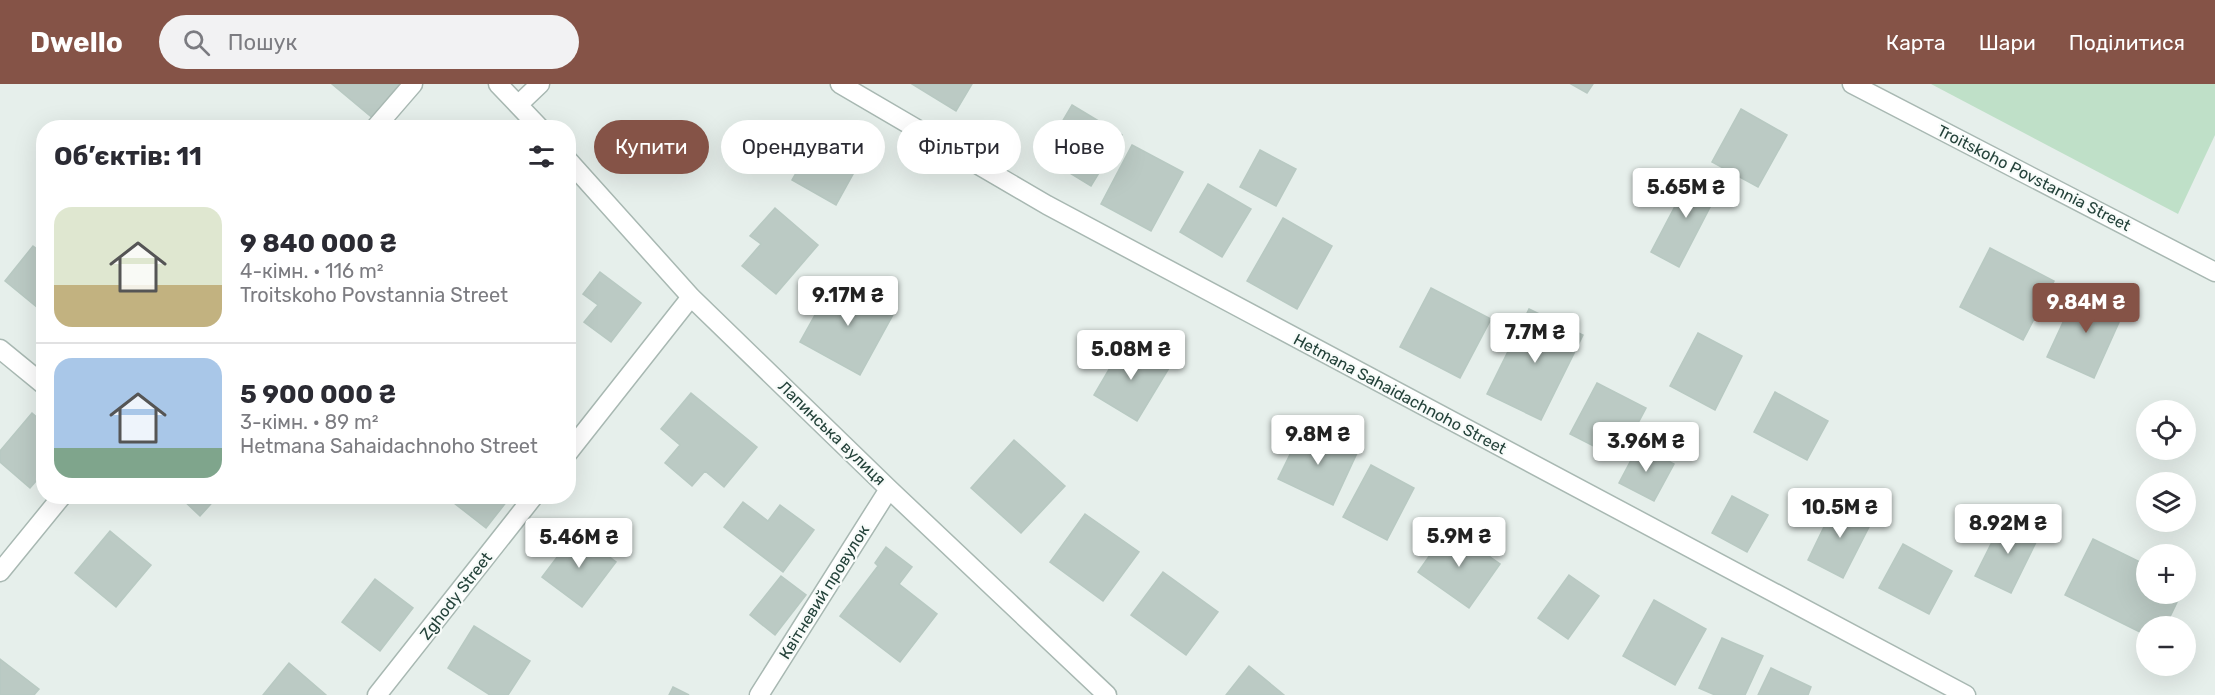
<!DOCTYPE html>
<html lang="uk">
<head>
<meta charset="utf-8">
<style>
	body { margin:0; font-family:Rubik,sans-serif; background:#f2f2f3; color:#2b2b33; height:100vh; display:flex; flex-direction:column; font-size:22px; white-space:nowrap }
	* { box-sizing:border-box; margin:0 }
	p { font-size:20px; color:#7c7c81 }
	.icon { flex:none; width:33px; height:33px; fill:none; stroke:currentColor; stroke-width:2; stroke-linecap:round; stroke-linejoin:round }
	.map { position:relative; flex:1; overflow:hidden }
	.sheet { position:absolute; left:36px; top:36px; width:540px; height:384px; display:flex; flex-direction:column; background:#fff; border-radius:24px; box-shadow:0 6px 24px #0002 }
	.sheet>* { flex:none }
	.hud { position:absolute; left:594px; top:36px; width:570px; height:54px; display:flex; gap:12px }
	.controls { position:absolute; left:2136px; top:316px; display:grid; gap:12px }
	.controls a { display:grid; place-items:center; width:60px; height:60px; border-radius:50%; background:#fff; box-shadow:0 6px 24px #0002; font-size:30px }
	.price { position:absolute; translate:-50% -51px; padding:0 14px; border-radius:6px; background:#fff; color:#222; font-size:20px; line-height:39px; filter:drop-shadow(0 2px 3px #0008) }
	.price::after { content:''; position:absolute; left:50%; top:36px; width:18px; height:14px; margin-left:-9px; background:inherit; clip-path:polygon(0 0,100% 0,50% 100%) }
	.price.current { background:#855347; color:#fff }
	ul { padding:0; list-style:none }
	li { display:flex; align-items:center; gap:18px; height:150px; padding:0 18px }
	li+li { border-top:2px solid #e1e1e2 }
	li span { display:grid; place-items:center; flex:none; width:168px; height:120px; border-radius:18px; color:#555 }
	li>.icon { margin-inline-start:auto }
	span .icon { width:72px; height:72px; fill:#fffc; stroke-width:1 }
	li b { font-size:26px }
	h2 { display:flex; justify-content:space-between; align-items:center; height:72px; padding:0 18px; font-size:26px }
	.pill { padding:0 21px; border-radius:27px; background:#fff; box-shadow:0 6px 24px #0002; font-size:21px; line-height:54px }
	.pill.current { background:#855347; color:#fff }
	header { display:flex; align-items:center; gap:36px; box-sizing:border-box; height:84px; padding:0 30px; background:#855347; color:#fff }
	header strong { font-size:28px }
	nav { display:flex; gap:33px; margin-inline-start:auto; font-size:21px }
	.search { width:420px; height:54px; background:#f2f2f3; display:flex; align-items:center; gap:15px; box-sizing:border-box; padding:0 21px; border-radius:33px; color:#7c7c81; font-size:22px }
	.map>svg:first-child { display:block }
	.green { fill:#bfe0c8 }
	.building { fill:#bbcac4; stroke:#b8c9c2; stroke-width:1.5 }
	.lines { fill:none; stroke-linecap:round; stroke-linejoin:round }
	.lane-casing { stroke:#a8b8b2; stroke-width:21 }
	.street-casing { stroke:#a8b8b2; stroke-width:21 }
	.lane { stroke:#fff; stroke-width:18 }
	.street { stroke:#fff; stroke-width:18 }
	.labels { text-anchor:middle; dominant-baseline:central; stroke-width:4.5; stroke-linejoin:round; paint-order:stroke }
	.street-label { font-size:16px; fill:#24423a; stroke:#f7fbf9 }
</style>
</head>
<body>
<header>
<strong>Dwello</strong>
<div class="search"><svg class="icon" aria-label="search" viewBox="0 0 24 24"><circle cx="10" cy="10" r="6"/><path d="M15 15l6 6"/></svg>Пошук</div>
<nav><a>Карта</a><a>Шари</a><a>Поділитися</a></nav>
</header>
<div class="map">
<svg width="2215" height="611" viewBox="0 0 2215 611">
	<rect width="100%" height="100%" fill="#e6efeb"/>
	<path class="green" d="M 1931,0 L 2215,0 L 2215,51 L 2178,130 Z"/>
	<path class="building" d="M 332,0 L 406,0 L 375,36 Z
		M 912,0 L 972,0 L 956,27 Z
		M 1571,0 L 1593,0 L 1587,9 Z
		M 1072,21 L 1122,51 L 1091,102 L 1042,72 Z
		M 1741,25 L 1787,51 L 1758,103 L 1712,78 Z
		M 805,40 L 863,72 L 836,121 L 792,96 L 800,82 L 786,75 Z
		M 1132,61 L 1183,88 L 1151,147 L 1101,120 Z
		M 1260,66 L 1296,85 L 1276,122 L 1240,103 Z
		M 1693,88 L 1721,102 L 1679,183 L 1651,168 Z
		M 1208,100 L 1251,125 L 1222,173 L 1180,148 Z
		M 775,124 L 818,161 L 776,210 L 742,182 L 761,160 L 750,152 Z
		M 1283,134 L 1332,162 L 1297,225 L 1247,197 Z
		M 33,162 L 44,170 L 44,229 L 5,197 Z
		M 1990,164 L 2054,197 L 2023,256 L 1960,223 Z
		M 600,188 L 641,219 L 611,258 L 584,238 L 598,221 L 583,210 Z
		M 835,195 L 895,227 L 860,291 L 800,258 Z
		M 1431,204 L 1491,235 L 1460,294 L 1400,263 Z
		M 2078,206 L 2124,227 L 2094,294 L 2047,273 Z
		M 1529,225 L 1583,251 L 1541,336 L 1487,310 Z
		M 1698,249 L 1742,272 L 1715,326 L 1670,302 Z
		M 1125,258 L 1169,284 L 1137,337 L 1094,311 Z
		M 1597,299 L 1646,324 L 1619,375 L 1570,350 Z
		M 568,304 L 575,310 L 568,319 Z
		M 1775,308 L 1828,337 L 1807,376 L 1754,348 Z
		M 691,309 L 757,363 L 724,403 L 705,387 L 692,402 L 665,379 L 680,361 L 661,345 Z
		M 32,329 L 44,339 L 44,388 L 30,404 L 0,378 L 0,367 Z
		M 1303,344 L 1357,369 L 1333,421 L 1278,395 Z
		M 1014,356 L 1065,402 L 1021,449 L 971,404 Z
		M 1639,361 L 1674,380 L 1654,417 L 1619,399 Z
		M 1371,381 L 1414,404 L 1387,456 L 1343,433 Z
		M 179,412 L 218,412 L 200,432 Z
		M 445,412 L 511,412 L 486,444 Z
		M 1732,412 L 1768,431 L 1747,468 L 1712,449 Z
		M 1837,416 L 1873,435 L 1843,494 L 1808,476 Z
		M 743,418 L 768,437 L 780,421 L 814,446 L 783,488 L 724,443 Z
		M 1085,430 L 1139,468 L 1103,517 L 1050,478 Z
		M 2005,432 L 2040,450 L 2011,509 L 1975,492 Z
		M 1449,444 L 1500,480 L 1469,524 L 1418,488 Z
		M 110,447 L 151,481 L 116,523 L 75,489 Z
		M 576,448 L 616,478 L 582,523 L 542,493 Z
		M 2093,455 L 2146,481 L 2146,510 L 2181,510 L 2165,543 L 2146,543 L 2146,551 L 2065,511 Z
		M 1903,460 L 1952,487 L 1929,530 L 1879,504 Z
		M 886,463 L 912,483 L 899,500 L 937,530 L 900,578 L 840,532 L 878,482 L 875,479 Z
		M 1163,488 L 1218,528 L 1186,571 L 1131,531 Z
		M 1569,491 L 1599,512 L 1568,555 L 1538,534 Z
		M 781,492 L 806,511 L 775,551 L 750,531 Z
		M 375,495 L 413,524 L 380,567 L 342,538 Z
		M 1654,516 L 1706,545 L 1675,601 L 1623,572 Z
		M 474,542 L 530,577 L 508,611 L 490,611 L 448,584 Z
		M 1722,554 L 1763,572 L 1745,611 L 1715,611 L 1699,604 Z
		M 0,575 L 39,605 L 34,611 L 0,611 Z
		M 289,579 L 326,611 L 263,611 Z
		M 1249,582 L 1284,611 L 1226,611 Z
		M 1771,584 L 1811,603 L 1808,611 L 1758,611 Z
		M 673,603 L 689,611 L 669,611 Z"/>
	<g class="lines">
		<defs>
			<path id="lane" d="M 0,265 L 44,301"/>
			<path id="street" d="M 498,0 L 540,44
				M 840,0 L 1047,121 L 1966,611
				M 1852,0 L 2215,188
				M 519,20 L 540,0
				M 375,44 L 413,0
				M 568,76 L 691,213 L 889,405 L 1107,611
				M 568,369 L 691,213
				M 0,488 L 62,412
				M 377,611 L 534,412
				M 759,611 L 889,405"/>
		</defs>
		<use href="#lane" class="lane-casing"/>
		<use href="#street" class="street-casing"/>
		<use href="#lane" class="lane"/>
		<use href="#street" class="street"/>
	</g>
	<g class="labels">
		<g class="street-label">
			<text transform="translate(2034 94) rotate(27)">Troitskoho Povstannia Street</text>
			<text transform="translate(1400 310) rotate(28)">Hetmana Sahaidachnoho Street</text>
			<text transform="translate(832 349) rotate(44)">Лапинська вулиця</text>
			<text transform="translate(824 508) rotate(-58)">Квітневий провулок</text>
			<text transform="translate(456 512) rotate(-52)">Zghody Street</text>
		</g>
	</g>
</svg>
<div class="controls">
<a><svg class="icon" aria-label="locate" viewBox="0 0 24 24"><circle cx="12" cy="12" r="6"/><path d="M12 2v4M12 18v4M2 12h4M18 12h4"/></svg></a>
<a><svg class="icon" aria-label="layers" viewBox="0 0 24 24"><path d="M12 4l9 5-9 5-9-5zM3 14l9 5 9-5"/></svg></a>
<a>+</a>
<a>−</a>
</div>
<b class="price" style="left:1686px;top:135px">5.65M ₴</b>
<b class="price" style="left:848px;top:243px">9.17M ₴</b>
<b class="price current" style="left:2086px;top:250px">9.84M ₴</b>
<b class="price" style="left:1535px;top:280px">7.7M ₴</b>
<b class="price" style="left:1131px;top:297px">5.08M ₴</b>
<b class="price" style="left:1318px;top:382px">9.8M ₴</b>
<b class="price" style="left:1646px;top:389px">3.96M ₴</b>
<b class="price" style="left:1840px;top:455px">10.5M ₴</b>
<b class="price" style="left:2008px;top:471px">8.92M ₴</b>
<b class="price" style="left:1459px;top:484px">5.9M ₴</b>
<b class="price" style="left:579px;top:485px">5.46M ₴</b>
<div class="hud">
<a class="pill current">Купити</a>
<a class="pill">Орендувати</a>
<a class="pill">Фільтри</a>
<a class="pill">Нове</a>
</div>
<section class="sheet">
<h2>Об’єктів: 11<svg class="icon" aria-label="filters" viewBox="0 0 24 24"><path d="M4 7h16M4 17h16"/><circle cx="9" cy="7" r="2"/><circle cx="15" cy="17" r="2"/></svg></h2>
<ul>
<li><span style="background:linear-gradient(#dfe7d0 65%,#c2b280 0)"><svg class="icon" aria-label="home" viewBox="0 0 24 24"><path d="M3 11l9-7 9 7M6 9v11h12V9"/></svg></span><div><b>9 840 000 ₴</b><p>4-кімн. · 116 m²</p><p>Troitskoho Povstannia Street</p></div></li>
<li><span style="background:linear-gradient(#a9c7e8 75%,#7fa58c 0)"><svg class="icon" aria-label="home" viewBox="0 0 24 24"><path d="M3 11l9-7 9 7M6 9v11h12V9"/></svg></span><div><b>5 900 000 ₴</b><p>3-кімн. · 89 m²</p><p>Hetmana Sahaidachnoho Street</p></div></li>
</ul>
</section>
</div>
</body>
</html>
